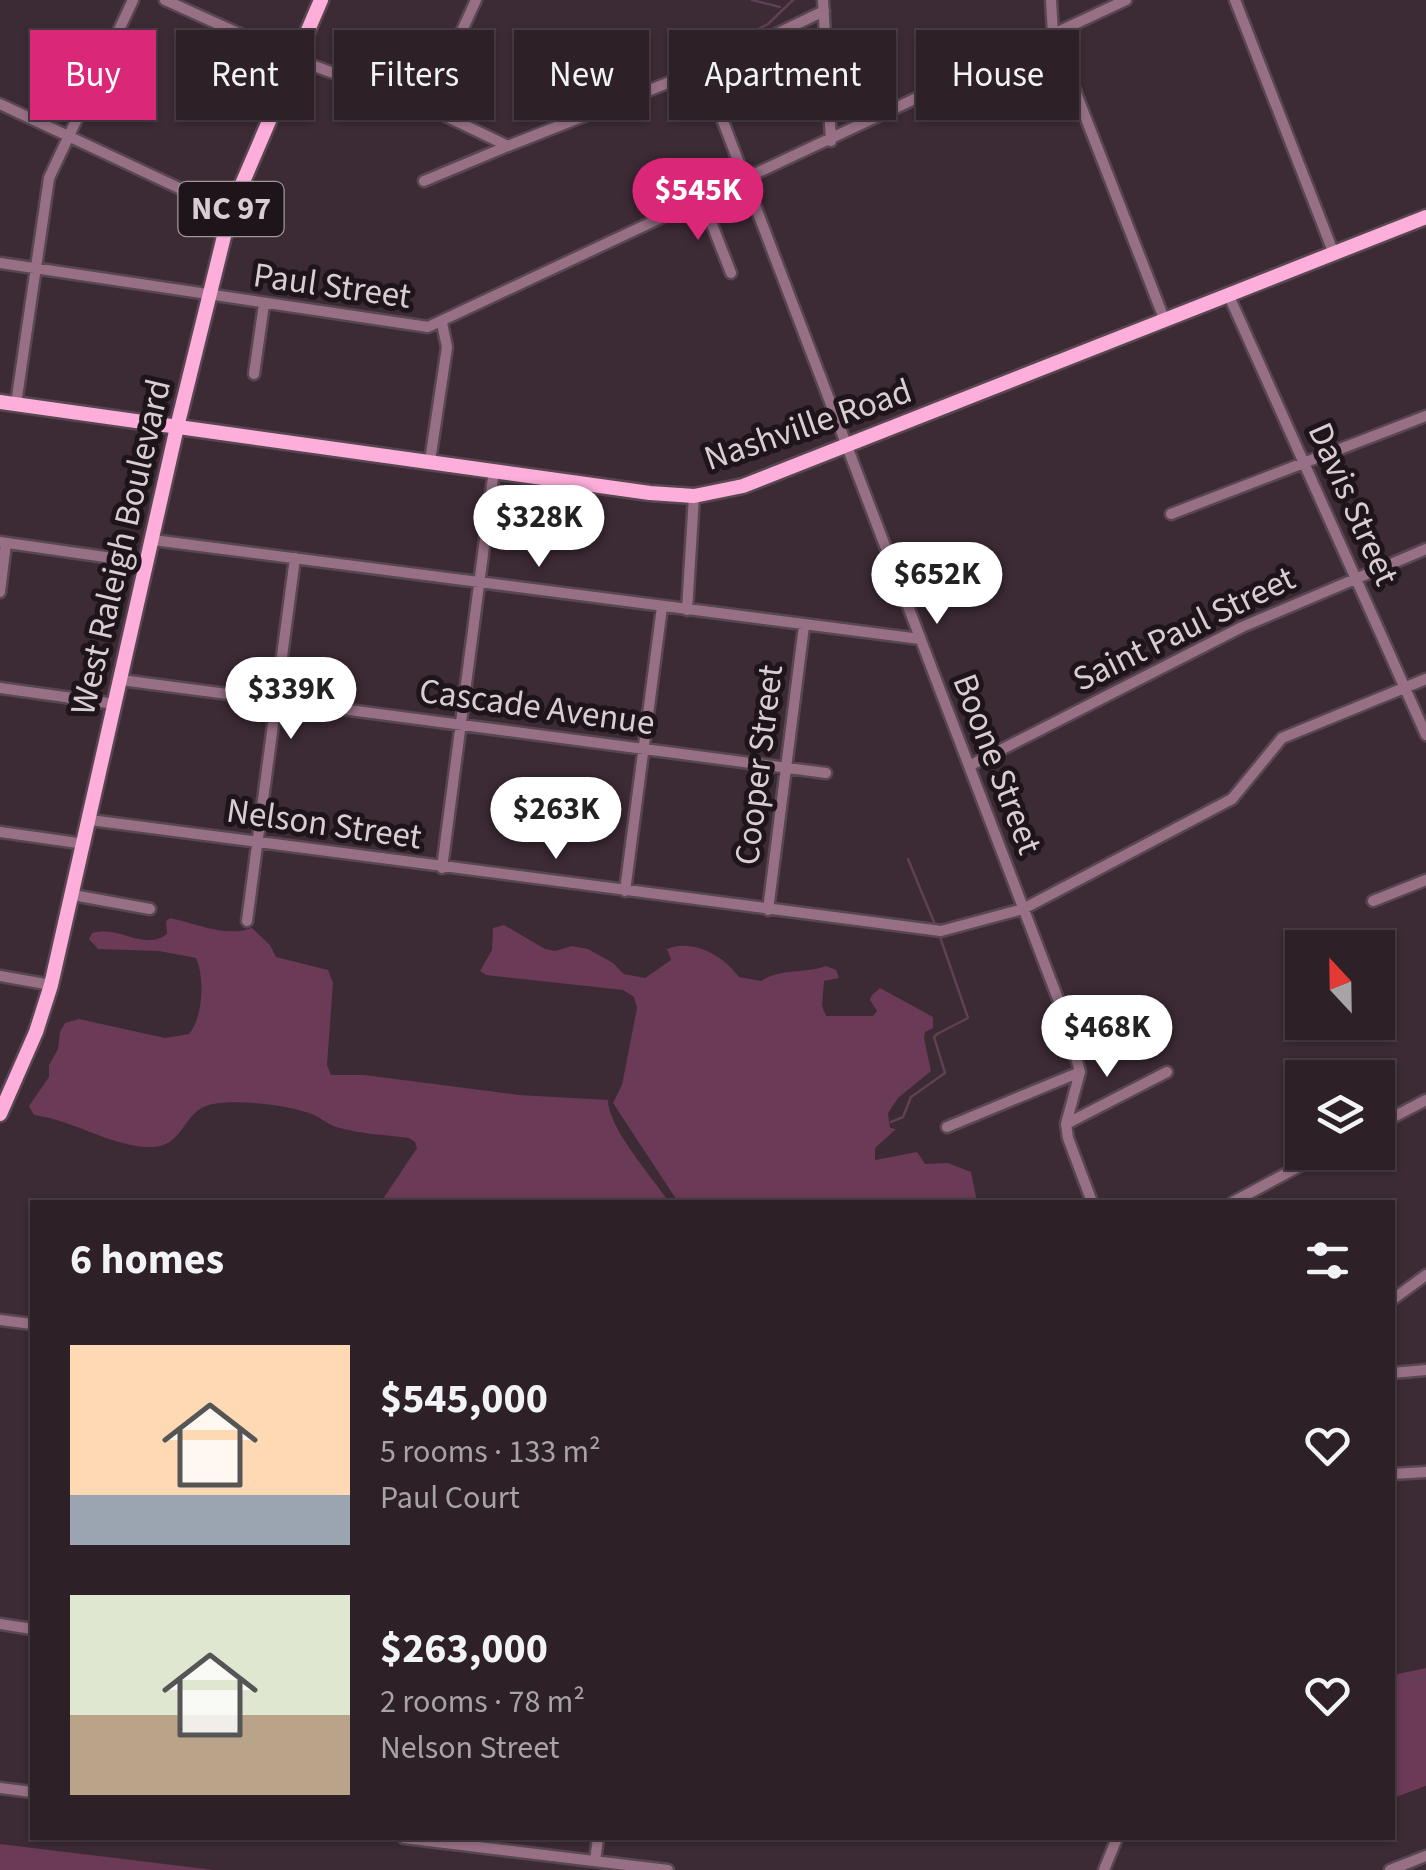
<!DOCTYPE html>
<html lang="en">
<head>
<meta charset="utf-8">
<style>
	body { margin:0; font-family:"Source Sans 3",sans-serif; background:#392d33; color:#f1f3f6; height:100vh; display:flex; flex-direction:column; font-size:38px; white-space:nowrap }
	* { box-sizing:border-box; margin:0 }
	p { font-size:32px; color:#a7a3a7 }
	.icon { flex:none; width:55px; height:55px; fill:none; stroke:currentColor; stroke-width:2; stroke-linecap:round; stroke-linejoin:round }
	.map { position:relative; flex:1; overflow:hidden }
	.side { position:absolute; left:30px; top:1200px; width:1365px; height:640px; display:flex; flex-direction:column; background:#2d2027; border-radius:0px; box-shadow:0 2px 8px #0004,0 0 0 2px #483e44 }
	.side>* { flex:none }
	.guide { position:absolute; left:30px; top:30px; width:1368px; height:90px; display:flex; gap:20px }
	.needle { width:65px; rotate:338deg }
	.fabs { position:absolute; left:1285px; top:930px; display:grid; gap:20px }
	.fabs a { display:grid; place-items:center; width:110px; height:110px; border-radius:0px; background:#2d2027; box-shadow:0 2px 8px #0004,0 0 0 2px #483e44; font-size:50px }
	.price { position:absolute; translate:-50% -85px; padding:0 22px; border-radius:35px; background:#fff; color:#222; font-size:32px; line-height:65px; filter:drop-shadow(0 2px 5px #0008) }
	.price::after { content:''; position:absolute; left:50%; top:60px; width:30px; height:22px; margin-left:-15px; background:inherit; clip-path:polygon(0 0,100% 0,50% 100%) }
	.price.selected { background:#db2777; color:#fff }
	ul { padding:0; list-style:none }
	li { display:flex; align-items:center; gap:30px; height:250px; padding:0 40px }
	li span { display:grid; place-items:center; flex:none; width:280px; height:200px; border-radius:0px; color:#555 }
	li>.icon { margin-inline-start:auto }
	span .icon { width:120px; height:120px; fill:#fffc; stroke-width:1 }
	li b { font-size:42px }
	h2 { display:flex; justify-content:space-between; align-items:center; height:120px; padding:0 40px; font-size:42px }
	.pill { padding:0 35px; border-radius:0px; background:#2d2027; box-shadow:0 2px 8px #0004,0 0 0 2px #483e44; font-size:35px; line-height:90px }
	.pill.selected { background:#db2777; color:#fff }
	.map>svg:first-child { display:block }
	.green { fill:#6a3a56 }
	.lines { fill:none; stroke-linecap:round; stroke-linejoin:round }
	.stream { stroke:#5f4054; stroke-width:2.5 }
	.minor-casing { stroke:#584751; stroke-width:15 }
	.major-casing { stroke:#584751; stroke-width:19 }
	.minor { stroke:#977086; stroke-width:10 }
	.major { stroke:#feaedb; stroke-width:14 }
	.labels { text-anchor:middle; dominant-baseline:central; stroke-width:10; stroke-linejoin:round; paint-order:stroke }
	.shield { fill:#1e151a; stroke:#a1969c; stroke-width:2.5 }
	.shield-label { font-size:32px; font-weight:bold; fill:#d9cdd3 }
	.street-label { font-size:35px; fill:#d9cdd3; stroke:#1e151a }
</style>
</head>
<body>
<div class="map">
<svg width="1426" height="1870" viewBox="0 0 1426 1870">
	<rect width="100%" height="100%" fill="#3c2a34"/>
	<path class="green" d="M 170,918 C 196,923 225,938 252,928 L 270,945 L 276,957 L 328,970 L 333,983 L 327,1065 L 331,1075 L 364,1075 L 519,1095 L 608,1100 C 608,1128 653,1178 669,1202 L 381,1202 L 417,1148 L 415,1142 L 409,1138 C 386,1135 362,1134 340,1128 C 329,1126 322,1118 312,1114 C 289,1105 238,1099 213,1104 C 180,1110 187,1150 145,1147 C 107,1144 72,1120 34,1115 L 29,1106 L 49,1077 L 49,1065 L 58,1049 L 60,1032 L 65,1023 L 79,1019 L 165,1038 L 189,1034 C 203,1017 205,979 196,958 L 159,951 L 98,949 L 89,939 L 92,933 C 119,924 143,952 167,934 L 166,921 Z
		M 504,925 L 545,949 L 555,951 L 572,946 L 588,949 L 613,963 L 624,974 L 645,978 L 671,960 L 667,949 C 693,938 724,956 739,977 L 761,981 C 781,968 804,974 826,966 L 836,970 L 839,978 L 824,981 L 822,1006 L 826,1016 L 873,1016 L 877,1011 L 870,1000 L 872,995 L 880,988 L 933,1017 L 933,1028 L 925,1032 L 924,1038 L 931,1071 L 898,1098 L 888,1113 L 890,1128 L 896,1129 L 875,1148 L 875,1160 L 917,1152 L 925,1164 L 948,1163 L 971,1172 L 977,1202 L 678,1202 L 613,1103 L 622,1085 L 637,1008 L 634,997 L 623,990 L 486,975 L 480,971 L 492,950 L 493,928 Z
		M 1426,1668 L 1426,1786 L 1393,1798 L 1393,1675 Z
		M 0,1844 L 214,1870 L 0,1870 Z"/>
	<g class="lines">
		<path class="stream" d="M 752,0 L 780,7
			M 711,53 L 768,24 L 793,0
			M 908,859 L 936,927
			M 891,1122 L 903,1117 L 911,1097 L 945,1073 L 934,1037 L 937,1034 L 968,1018 L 939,934
			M 1392,1681 L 1426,1678"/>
		<defs>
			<path id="minor" d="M 165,0 L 295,59 L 427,107 L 508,146 L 703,69 L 824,11
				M 823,0 L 831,141
				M 1051,0 L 1053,34 L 1165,321
				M 1235,0 L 1334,254
				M 703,69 L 1066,1020 L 1080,1072 L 1066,1124 L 1068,1138 L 1092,1202
				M 0,104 L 230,212
				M 427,107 L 476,0
				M 424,181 L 508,146
				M 702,199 L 731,273
				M 0,263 L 428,327 L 1126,0
				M 1229,296 L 1426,735
				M 254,374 L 264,304
				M 16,404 L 49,178 L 133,0
				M 430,461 L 447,347 L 442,323
				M 1171,514 L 1426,416
				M 153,540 L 920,639
				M 0,542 L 147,563
				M 0,592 L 6,543
				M 687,610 L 694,496
				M 121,680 L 826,773
				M 0,688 L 115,704
				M 969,766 L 1242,627 L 1426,549
				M 90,820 L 941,931 L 1023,909 L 1232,799 L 1282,738 L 1426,679
				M 0,832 L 85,844
				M 442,868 L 494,470
				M 625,891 L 662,607
				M 73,895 L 150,909
				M 1373,901 L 1426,880
				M 768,910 L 804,626
				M 247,921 L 295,558
				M 0,976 L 51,985
				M 1066,1124 L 1167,1072
				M 1378,1125 L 1426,1100
				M 947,1127 L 1080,1072
				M 1233,1202 L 1326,1152
				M 1392,1300 L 1426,1275
				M 0,1320 L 32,1324
				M 1392,1373 L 1426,1370
				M 1392,1474 L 1426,1472
				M 0,1624 L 32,1629
				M 0,1788 L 32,1792
				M 404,1838 L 668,1870
				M 595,1861 L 598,1838
				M 1104,1870 L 1117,1838
				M 1390,1870 L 1426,1856"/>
			<path id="major" d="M 0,402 L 650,493 L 694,496 L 743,486 L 1426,217
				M 0,1114 L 36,1032 L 51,985 L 177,427 L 230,212 L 321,0"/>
		</defs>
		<use href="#minor" class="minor-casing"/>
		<use href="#major" class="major-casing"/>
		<use href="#minor" class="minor"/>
		<use href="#major" class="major"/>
	</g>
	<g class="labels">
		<rect class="shield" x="178.5" y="182" width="105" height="54" rx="8"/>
		<g class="shield-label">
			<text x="231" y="209">NC 97</text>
		</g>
		<g class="street-label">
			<text transform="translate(332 286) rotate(8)">Paul Street</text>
			<text transform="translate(808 425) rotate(-19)">Nashville Road</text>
			<text transform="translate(1353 504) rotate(66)">Davis Street</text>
			<text transform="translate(121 547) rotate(-77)">West Raleigh Boulevard</text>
			<text transform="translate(1184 629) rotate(-26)">Saint Paul Street</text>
			<text transform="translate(537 707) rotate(8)">Cascade Avenue</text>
			<text transform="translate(997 764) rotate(69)">Boone Street</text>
			<text transform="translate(759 765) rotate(-83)">Cooper Street</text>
			<text transform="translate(324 824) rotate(8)">Nelson Street</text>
		</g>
	</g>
</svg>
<div class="fabs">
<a><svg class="needle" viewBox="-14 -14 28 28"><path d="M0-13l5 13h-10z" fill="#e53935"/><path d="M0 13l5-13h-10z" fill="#a7a3a7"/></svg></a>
<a><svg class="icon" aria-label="layers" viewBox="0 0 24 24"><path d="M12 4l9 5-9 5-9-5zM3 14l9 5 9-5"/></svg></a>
</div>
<b class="price selected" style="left:698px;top:243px">$545K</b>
<b class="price" style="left:539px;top:570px">$328K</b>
<b class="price" style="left:937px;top:627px">$652K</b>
<b class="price" style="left:291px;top:742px">$339K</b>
<b class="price" style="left:556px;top:862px">$263K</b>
<b class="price" style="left:1107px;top:1080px">$468K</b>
<div class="guide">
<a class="pill selected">Buy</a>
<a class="pill">Rent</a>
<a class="pill">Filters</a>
<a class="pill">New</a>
<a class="pill">Apartment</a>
<a class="pill">House</a>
</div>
<section class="side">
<h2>6 homes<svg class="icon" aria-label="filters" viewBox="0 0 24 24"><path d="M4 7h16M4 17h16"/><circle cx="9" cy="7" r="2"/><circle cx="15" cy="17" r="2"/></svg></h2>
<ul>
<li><span style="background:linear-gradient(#ffd9b3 75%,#9aa5b1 0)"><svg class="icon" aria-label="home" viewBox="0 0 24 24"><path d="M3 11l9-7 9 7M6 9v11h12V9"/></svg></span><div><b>$545,000</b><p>5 rooms · 133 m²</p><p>Paul Court</p></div><svg class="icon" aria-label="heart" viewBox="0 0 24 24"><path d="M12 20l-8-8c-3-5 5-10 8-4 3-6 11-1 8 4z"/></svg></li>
<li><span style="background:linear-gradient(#dfe7d0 60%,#b9a48a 0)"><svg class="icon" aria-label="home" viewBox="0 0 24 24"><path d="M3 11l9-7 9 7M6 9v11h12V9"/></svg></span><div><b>$263,000</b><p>2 rooms · 78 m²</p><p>Nelson Street</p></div><svg class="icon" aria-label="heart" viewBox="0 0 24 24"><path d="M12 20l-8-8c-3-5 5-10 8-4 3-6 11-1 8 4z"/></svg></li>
</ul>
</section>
</div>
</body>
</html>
